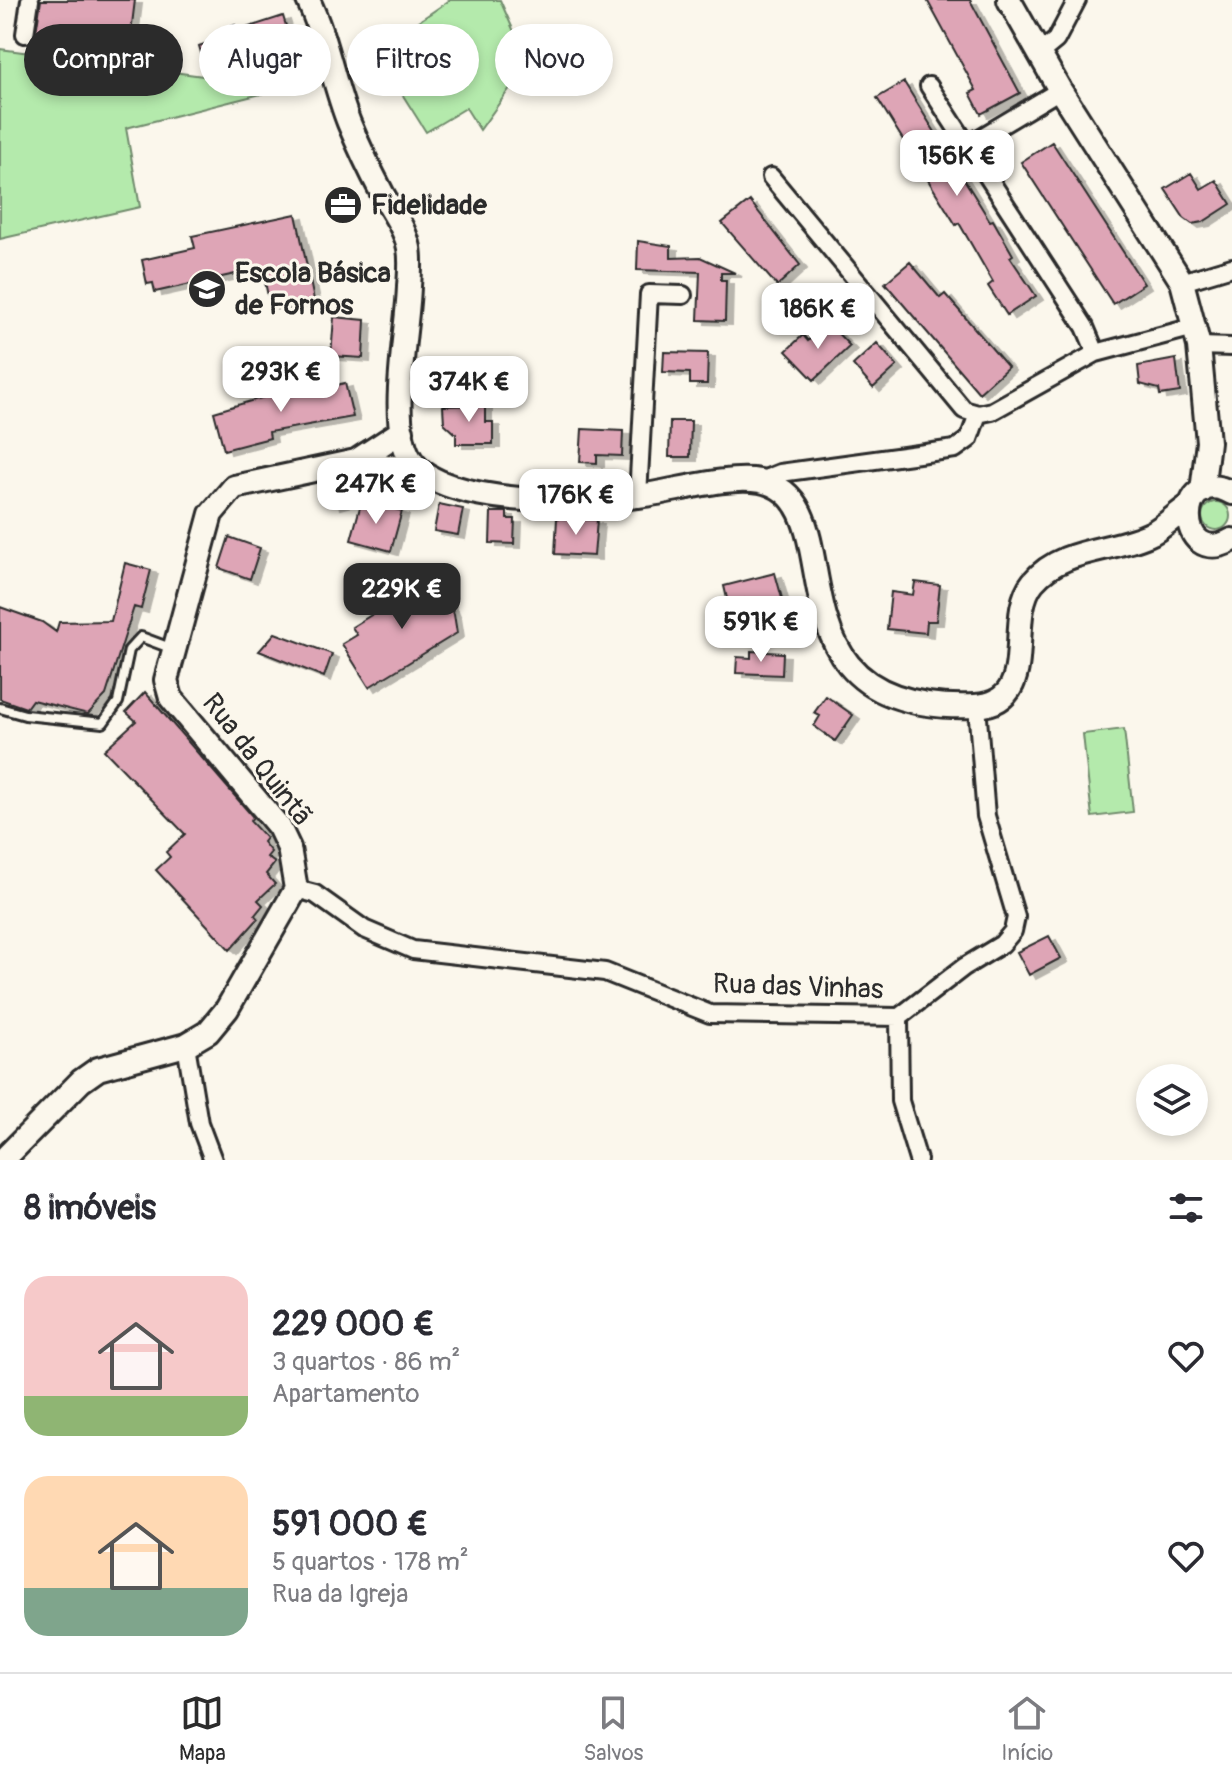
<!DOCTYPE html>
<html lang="pt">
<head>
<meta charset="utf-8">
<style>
	body { margin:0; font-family:Pangolin,sans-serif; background:#f2f2f3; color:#2b2b33; height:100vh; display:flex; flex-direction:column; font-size:30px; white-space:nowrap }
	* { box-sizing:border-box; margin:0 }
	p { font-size:26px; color:#7c7c81 }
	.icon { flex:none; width:44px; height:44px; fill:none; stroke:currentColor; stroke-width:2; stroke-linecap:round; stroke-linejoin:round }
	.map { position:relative; height:1160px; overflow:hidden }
	.drawer { display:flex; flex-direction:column; background:#fff; flex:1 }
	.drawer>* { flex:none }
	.banner { position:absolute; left:24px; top:24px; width:800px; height:72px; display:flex; gap:16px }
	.fabs { position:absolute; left:1136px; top:1064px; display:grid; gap:16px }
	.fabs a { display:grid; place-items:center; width:72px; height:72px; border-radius:50%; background:#fff; box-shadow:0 4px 12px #0003; font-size:40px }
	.price { position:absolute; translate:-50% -68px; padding:0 18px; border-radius:16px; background:#fff; color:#222; font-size:26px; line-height:52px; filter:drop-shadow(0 2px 4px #0008) }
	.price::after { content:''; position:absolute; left:50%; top:48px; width:24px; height:18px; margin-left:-12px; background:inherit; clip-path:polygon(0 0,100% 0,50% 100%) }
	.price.on { background:#2b2b2b; color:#fff }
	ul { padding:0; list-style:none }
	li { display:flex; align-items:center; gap:24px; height:200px; padding:0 24px }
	li span { display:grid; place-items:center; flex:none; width:224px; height:160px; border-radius:24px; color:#555 }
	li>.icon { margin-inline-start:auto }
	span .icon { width:96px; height:96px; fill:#fffc; stroke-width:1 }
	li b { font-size:34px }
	h2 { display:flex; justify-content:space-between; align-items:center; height:96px; padding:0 24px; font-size:34px }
	.tag { padding:0 28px; border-radius:36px; background:#fff; box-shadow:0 4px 12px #0003; font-size:28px; line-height:72px }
	.tag.on { background:#2b2b2b; color:#fff }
	.dock { display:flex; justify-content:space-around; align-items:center; height:112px; border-top:2px solid #e1e1e2; background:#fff; font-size:22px; color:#7c7c81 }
	.dock a { display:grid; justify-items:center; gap:4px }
	.dock .on { color:#2b2b2b }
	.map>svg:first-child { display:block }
	.green { fill:#b4eaac; stroke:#708a6c; stroke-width:2 }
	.building { fill:#dea5b6; stroke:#2b2b2b; stroke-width:2; filter:url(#shadow) }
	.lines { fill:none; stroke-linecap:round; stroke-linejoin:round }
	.lane-casing { stroke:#2b2b2b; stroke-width:14 }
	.street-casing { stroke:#2b2b2b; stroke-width:22 }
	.secondary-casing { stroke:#2b2b2b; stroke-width:28 }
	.lane { stroke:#fbf7ec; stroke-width:8 }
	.street { stroke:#fbf7ec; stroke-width:16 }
	.secondary { stroke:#fbf7ec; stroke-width:22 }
	.labels { text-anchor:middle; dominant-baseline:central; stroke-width:6; stroke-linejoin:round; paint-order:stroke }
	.poi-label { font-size:28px; font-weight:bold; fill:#2b2b2b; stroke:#fbf7ec; text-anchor:start }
	.street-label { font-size:28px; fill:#2b2b2b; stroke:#fbf7ec }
</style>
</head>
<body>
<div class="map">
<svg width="1232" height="1160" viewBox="0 0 1232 1160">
	<defs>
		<filter id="shadow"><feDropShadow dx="7" dy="4" stdDeviation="0" flood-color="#0004"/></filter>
	</defs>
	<rect width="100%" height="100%" fill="#fbf7ec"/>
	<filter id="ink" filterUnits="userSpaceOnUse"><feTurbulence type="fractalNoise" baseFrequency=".0125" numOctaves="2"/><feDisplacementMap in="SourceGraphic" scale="16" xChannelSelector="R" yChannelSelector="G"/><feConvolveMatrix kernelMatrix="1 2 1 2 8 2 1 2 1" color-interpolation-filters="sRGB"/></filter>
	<g filter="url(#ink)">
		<path class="green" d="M 450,0 L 500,0 L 528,63 L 480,130 L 466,108 L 426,132 L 375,51 Z
			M 0,49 L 248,82 L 261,94 L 126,128 L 140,207 L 0,239 Z
			M1202 516a14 14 0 1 1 28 0a14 14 0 1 1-28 0Z
			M 1124,729 L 1133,812 L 1092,817 L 1083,734 Z"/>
		<path class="building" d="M 41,0 L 135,0 L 128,57 L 117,56 L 116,60 L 34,45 Z
			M 927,0 L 970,0 L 1020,93 L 981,114 L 970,93 L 976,90 Z
			M 283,16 L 291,42 L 245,56 L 246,62 L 231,67 L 229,58 L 205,66 L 199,46 L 222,38 L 220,29 L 235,25 L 237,31 Z
			M 904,82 L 990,221 L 993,220 L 1013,255 L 1010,257 L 1036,296 L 1007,315 L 988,286 L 993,282 L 959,223 L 956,225 L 877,98 Z
			M 1052,142 L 1144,284 L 1113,304 L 1021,162 Z
			M 1191,173 L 1201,189 L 1216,180 L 1231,204 L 1203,222 L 1192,224 L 1184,218 L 1165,189 Z
			M 750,201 L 800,265 L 777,286 L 722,223 Z
			M 296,214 L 314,300 L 277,309 L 274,295 L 268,296 L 262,268 L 155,292 L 153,283 L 147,284 L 142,260 L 195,248 L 192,236 Z
			M 638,241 L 671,246 L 671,258 L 700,257 L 735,273 L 721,273 L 721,280 L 726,280 L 725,321 L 698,320 L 700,272 L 637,270 Z
			M 910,262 L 940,298 L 945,294 L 1008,367 L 979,393 L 885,283 Z
			M 334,317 L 365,320 L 363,358 L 331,356 Z
			M 827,322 L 850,346 L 814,380 L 786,351 L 803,335 L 808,341 Z
			M 877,343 L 897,366 L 873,388 L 853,365 Z
			M 664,352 L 708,353 L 707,384 L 690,384 L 690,373 L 663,372 Z
			M 1176,359 L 1180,392 L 1160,395 L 1159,389 L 1140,384 L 1138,366 Z
			M 439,361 L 436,391 L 414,389 L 416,366 Z
			M 345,383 L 353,417 L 269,432 L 270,438 L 224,450 L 214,412 L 298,387 L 300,393 Z
			M 485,405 L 485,422 L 493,422 L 493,444 L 456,444 L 456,434 L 444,423 L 443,406 Z
			M 670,421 L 691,421 L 690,457 L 669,457 Z
			M 582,429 L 623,431 L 622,456 L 597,455 L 597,463 L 580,462 Z
			M 346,478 L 351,479 L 356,499 L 333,505 L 327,482 Z
			M 362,500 L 402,511 L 391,551 L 351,540 Z
			M 439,504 L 463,509 L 458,535 L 434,531 Z
			M 491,512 L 507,512 L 507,519 L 515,519 L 514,544 L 490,543 Z
			M 557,518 L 597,520 L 594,556 L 555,554 Z
			M 229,537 L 260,548 L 250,579 L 219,568 Z
			M 125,563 L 151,570 L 141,609 L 134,607 L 106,695 L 88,714 L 32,700 L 26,708 L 0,699 L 0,607 L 42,622 L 56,632 L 59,622 L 111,621 Z
			M 775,573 L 783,602 L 747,611 L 744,599 L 728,603 L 724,586 Z
			M 437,574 L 454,614 L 457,633 L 369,687 L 342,644 L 357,635 L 352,627 Z
			M 915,582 L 940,585 L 936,621 L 927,621 L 926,633 L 887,629 L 891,592 L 913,595 Z
			M 275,633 L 332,654 L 324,677 L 259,651 Z
			M 751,651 L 783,653 L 782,675 L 736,673 L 737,657 L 751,658 Z
			M 145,692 L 253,817 L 250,821 L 266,838 L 263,842 L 271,852 L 267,857 L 275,863 L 266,874 L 275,884 L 258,900 L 263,905 L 255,915 L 258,919 L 230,950 L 156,870 L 170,857 L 166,852 L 185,834 L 104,750 L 136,721 L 126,712 Z
			M 826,696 L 853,715 L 835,741 L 814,726 L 820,716 L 814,713 Z
			M 1049,936 L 1061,958 L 1029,975 L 1017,952 Z"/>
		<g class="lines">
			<defs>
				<path id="lane" d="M 0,708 L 25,715 L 103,723 L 118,702 L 129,650 L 141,637 L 173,649"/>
				<path id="street" d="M 25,34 L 30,0
					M 1039,54 L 1056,40 L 1077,0
					M 929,86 L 1085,327 L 1096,353
					M 968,145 L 1060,90
					M 771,177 L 964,410 L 978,414 L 992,411 L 1096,353 L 1194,327
					M 1182,282 L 1232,267
					M 1199,346 L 1232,347
					M 760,481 L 780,473 L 955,449 L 969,439 L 978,414
					M 638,496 L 649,294 L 683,295
					M 296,889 L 315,894 L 364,929 L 413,950 L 605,972 L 710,1014 L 899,1017 L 964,967 L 1002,944 L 1013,931 L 1016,917 L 986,816 L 977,706
					M 899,1017 L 900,1101 L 918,1160
					M 186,1045 L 199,1123 L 213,1160"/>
				<path id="secondary" d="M 308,0 C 327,40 333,83 349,123 C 359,147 370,170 382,193 C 391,210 405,228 409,248 C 411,259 410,274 409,286 C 408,330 387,424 411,460 C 441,507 588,504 638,496 C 673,492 726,475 760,481 C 862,500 751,715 975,706 C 1043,703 1003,619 1033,582 C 1062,547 1114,552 1152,533 C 1165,526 1177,514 1189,506
					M 1009,0 L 1060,90 L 1182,282 L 1199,346 L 1208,442 L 1202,491
					M 356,461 L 402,431
					M 1232,493 C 1174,462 1175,571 1232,540
					M 3,1160 L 81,1081 L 98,1069 L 186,1045 L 208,1032 L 227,1009 L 296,889 L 289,848 L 279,827 L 171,698 L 166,680 L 211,514 L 234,487 L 356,461 L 421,471"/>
			</defs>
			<use href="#lane" class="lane-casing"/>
			<use href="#street" class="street-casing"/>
			<use href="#secondary" class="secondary-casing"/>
			<use href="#lane" class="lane"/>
			<use href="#street" class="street"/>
			<use href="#secondary" class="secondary"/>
		</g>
	</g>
	<defs>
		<symbol id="office-disc" viewBox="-11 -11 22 22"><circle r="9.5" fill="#2b2b2b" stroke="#fbf7ec"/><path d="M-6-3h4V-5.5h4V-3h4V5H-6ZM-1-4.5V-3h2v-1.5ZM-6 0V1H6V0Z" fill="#fff"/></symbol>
		<symbol id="school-disc" viewBox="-11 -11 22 22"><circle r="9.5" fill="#2b2b2b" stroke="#fbf7ec"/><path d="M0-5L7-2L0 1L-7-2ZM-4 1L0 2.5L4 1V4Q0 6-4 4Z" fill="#fff"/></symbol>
	</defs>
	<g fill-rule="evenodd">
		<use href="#office-disc" x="321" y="183" width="44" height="44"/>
		<use href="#school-disc" x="185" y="267" width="44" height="44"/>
	</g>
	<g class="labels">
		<g class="poi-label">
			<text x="371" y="205">Fidelidade</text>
			<text x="235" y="273">Escola Básica<tspan x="235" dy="32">de Fornos</tspan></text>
		</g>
		<g class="street-label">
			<text transform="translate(257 760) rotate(52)">Rua da Quintã</text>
			<text transform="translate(798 987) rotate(2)">Rua das Vinhas</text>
		</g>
	</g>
</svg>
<div class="fabs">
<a><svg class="icon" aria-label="layers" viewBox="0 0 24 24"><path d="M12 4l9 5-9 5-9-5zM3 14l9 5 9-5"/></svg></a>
</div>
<b class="price" style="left:957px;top:198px">156K €</b>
<b class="price" style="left:818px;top:351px">186K €</b>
<b class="price" style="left:281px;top:414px">293K €</b>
<b class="price" style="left:469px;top:424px">374K €</b>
<b class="price" style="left:376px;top:526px">247K €</b>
<b class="price" style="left:576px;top:537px">176K €</b>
<b class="price on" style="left:402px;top:631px">229K €</b>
<b class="price" style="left:761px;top:664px">591K €</b>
<div class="banner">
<a class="tag on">Comprar</a>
<a class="tag">Alugar</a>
<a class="tag">Filtros</a>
<a class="tag">Novo</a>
</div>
</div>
<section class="drawer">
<h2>8 imóveis<svg class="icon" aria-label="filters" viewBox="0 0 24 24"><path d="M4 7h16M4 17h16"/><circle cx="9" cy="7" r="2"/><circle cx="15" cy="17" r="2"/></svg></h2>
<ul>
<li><span style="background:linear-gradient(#f6c9c9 75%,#8fb573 0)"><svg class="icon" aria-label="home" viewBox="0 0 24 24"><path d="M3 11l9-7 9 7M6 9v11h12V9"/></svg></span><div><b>229 000 €</b><p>3 quartos · 86 m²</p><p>Apartamento</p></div><svg class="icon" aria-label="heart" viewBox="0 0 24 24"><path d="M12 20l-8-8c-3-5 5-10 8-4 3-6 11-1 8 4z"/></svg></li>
<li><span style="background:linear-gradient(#ffd9b3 70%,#7fa58c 0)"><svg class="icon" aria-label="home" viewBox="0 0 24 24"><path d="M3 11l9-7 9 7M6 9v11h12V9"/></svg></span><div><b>591 000 €</b><p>5 quartos · 178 m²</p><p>Rua da Igreja</p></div><svg class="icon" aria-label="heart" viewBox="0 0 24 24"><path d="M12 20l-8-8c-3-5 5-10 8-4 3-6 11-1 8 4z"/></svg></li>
</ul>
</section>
<nav class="dock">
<a class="on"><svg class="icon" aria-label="map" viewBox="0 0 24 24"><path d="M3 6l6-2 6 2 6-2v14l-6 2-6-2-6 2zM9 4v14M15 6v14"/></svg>Mapa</a>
<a><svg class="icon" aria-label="saved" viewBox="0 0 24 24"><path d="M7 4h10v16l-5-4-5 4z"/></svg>Salvos</a>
<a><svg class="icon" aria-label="home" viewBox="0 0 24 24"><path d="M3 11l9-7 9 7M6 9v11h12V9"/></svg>Início</a>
</nav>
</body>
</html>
